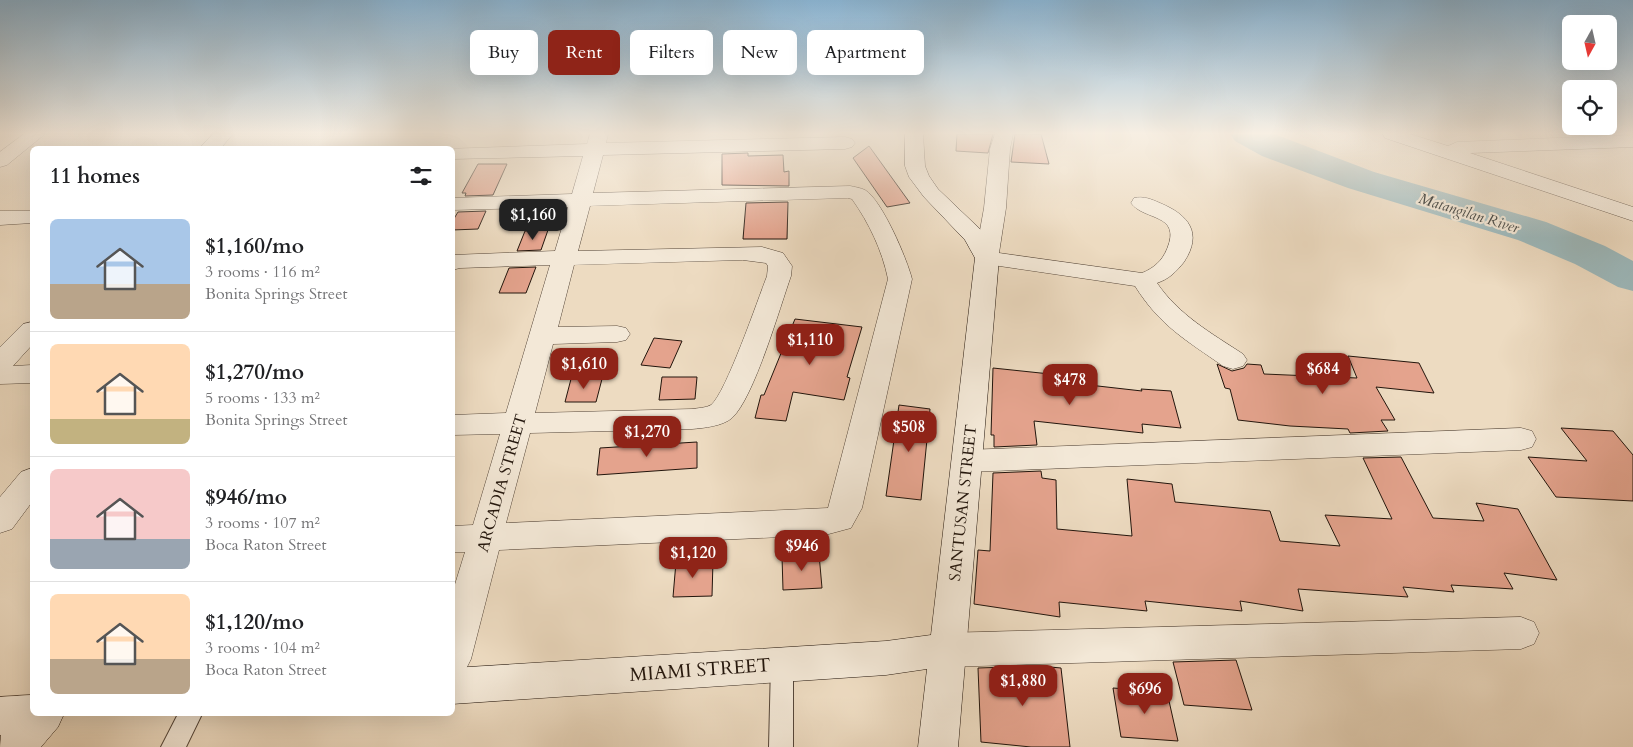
<!DOCTYPE html>
<html lang="en">
<head>
<meta charset="utf-8">
<style>
	body { margin:0; font-family:Cardo,serif; background:#f2f2f2; color:#202124; height:100vh; display:flex; flex-direction:column; font-size:19px; white-space:nowrap }
	* { box-sizing:border-box; margin:0 }
	p { font-size:16px; color:#757577 }
	.icon { flex:none; width:28px; height:28px; fill:none; stroke:currentColor; stroke-width:2; stroke-linecap:round; stroke-linejoin:round }
	.map { position:relative; flex:1; overflow:hidden }
	.sheet { position:absolute; left:30px; top:146px; width:425px; height:570px; display:flex; flex-direction:column; background:#fff; border-radius:8px; box-shadow:0 5px 20px #0002 }
	.sheet>* { flex:none }
	.guide { position:absolute; left:470px; top:30px; width:475px; height:45px; display:flex; gap:10px }
	.needle { width:32px; rotate:188deg }
	.fabs { position:absolute; left:1562px; top:15px; display:grid; gap:10px }
	.fabs a { display:grid; place-items:center; width:55px; height:55px; border-radius:8px; background:#fff; box-shadow:0 5px 20px #0002; font-size:25px }
	.price { position:absolute; translate:-50% -42px; padding:0 11px; border-radius:10px; background:#8f2418; color:#fff; font-size:16px; line-height:32px; filter:drop-shadow(0 1px 2px #0008) }
	.price::after { content:''; position:absolute; left:50%; top:30px; width:15px; height:11px; margin-left:-8px; background:inherit; clip-path:polygon(0 0,100% 0,50% 100%) }
	.price.selected { background:#222; color:#fff }
	ul { padding:0; list-style:none }
	li { display:flex; align-items:center; gap:15px; height:125px; padding:0 20px }
	li+li { border-top:1px solid #e0e0e0 }
	li span { display:grid; place-items:center; flex:none; width:140px; height:100px; border-radius:8px; color:#555 }
	li>.icon { margin-inline-start:auto }
	span .icon { width:60px; height:60px; fill:#fffc; stroke-width:1 }
	li b { font-size:21px }
	h2 { display:flex; justify-content:space-between; align-items:center; height:60px; padding:0 20px; font-size:21px }
	.tag { padding:0 18px; border-radius:8px; background:#fff; box-shadow:0 5px 20px #0002; font-size:18px; line-height:45px }
	.tag.selected { background:#8f2418; color:#fff }
	.map>svg:first-child { display:block }
	.lines { fill:none; stroke-linecap:round; stroke-linejoin:round }
	.river { fill:#9db9bc; fill-rule:evenodd }
	.building { fill:#e4a38d; stroke:#22150c }
	.lane-casing { stroke:#554639; stroke-width:2 }
	.street-casing { stroke:#554639; stroke-width:1 }
	.secondary-casing { stroke:#22150c; stroke-width:1 }
	.lane { fill:#f3e8d7; fill-rule:evenodd }
	.street { fill:#f3e8d7; fill-rule:evenodd }
	.secondary { fill:#f3e8d7; fill-rule:evenodd }
	.labels { text-anchor:middle; dominant-baseline:central; stroke-width:4.5; stroke-linejoin:round; paint-order:stroke }
	.far-water-label { font-size:15px; font-style:italic; fill:#4d4e4a; stroke:#f3e8d7 }
	.street-label { font-size:16px; fill:#22150c; stroke:#f3e8d7 }
	.near-street-label { font-size:19px; fill:#22150c; stroke:#f3e8d7 }
</style>
</head>
<body>
<div class="map">
<svg width="1633" height="747" viewBox="0 0 1633 747">
	<rect width="100%" height="100%" fill="#eddbc1"/>
	<filter id="stains"><feTurbulence type="fractalNoise" baseFrequency=".004" numOctaves="4"/><feColorMatrix values="0 0 0 0 .2 0 0 0 0 .09 0 0 0 0 .02 0 0 0 .5 -.17"/></filter>
	<radialGradient id="worn" r=".72"><stop offset=".6" stop-color="#630" stop-opacity="0"/><stop offset="1" stop-color="#630" stop-opacity=".3"/></radialGradient>
	<g class="lines">
		<path class="river" d="M 1230,134 L 1274,134 L 1374,172 L 1546,222 L 1605,246 L 1633,261 L 1633,291 L 1618,287 L 1575,264 L 1518,240 L 1348,188 L 1262,156 L 1235,141 Z"/>
	</g>
	<path class="building" d="M 957,134 L 993,134 L 988,153 L 956,151 Z
		M 1015,134 L 1041,134 L 1049,164 L 1011,162 Z
		M 869,146 L 910,203 L 887,207 L 853,158 Z
		M 748,153 L 748,156 L 783,155 L 784,172 L 789,171 L 789,186 L 722,185 L 722,154 Z
		M 478,164 L 507,164 L 493,195 L 465,196 L 466,193 L 462,193 Z
		M 788,202 L 787,239 L 743,239 L 746,203 Z
		M 486,211 L 478,229 L 452,230 L 452,222 L 458,212 Z
		M 548,230 L 541,250 L 517,251 L 525,231 Z
		M 536,267 L 526,293 L 499,293 L 509,268 Z
		M 795,319 L 862,327 L 847,377 L 850,378 L 844,400 L 793,392 L 786,421 L 755,418 L 761,395 L 764,395 Z
		M 654,338 L 682,341 L 670,368 L 641,365 Z
		M 1348,356 L 1419,363 L 1434,393 L 1376,387 L 1395,420 L 1381,420 L 1388,431 L 1350,433 L 1348,429 L 1290,426 L 1238,420 L 1230,389 L 1225,388 L 1217,364 L 1232,371 L 1244,368 L 1247,364 L 1261,365 L 1264,374 L 1357,378 Z
		M 993,368 L 1088,378 L 1089,385 L 1142,391 L 1141,389 L 1171,391 L 1181,428 L 1142,424 L 1143,433 L 1034,421 L 1037,445 L 994,447 L 994,435 L 991,435 Z
		M 662,377 L 697,377 L 695,399 L 659,400 Z
		M 571,379 L 602,379 L 596,402 L 565,402 Z
		M 899,405 L 930,409 L 921,500 L 886,496 Z
		M 1561,428 L 1613,431 L 1633,455 L 1633,501 L 1556,497 L 1528,457 L 1587,461 Z
		M 697,442 L 697,468 L 597,475 L 600,448 Z
		M 1401,457 L 1433,518 L 1484,521 L 1476,503 L 1518,509 L 1557,580 L 1504,573 L 1513,589 L 1451,585 L 1454,592 L 1403,587 L 1408,597 L 1298,589 L 1303,611 L 1240,601 L 1242,611 L 1145,601 L 1147,611 L 1059,602 L 1060,617 L 974,604 L 978,550 L 990,551 L 993,473 L 1041,471 L 1042,478 L 1056,480 L 1057,529 L 1132,536 L 1127,479 L 1172,484 L 1175,502 L 1270,511 L 1280,541 L 1340,546 L 1325,515 L 1392,519 L 1363,458 Z
		M 819,554 L 822,588 L 783,590 L 782,556 Z
		M 713,561 L 712,596 L 673,597 L 676,562 Z
		M 1236,660 L 1252,710 L 1184,705 L 1173,662 Z
		M 1039,666 L 1061,668 L 1070,747 L 1031,747 L 981,742 L 978,668 Z
		M 1113,688 L 1167,692 L 1178,741 L 1121,737 Z"/>
	<g class="lines">
		<defs>
			<path id="lane" d="M 782,654 L 790,657 L 793,664 L 793,747 L 769,747 L 771,664 L 774,657 Z
				M 178,714 L 202,714 L 186,747 L 161,747 Z"/>
			<path id="street" d="M 24,134 L 45,134 L 7,165 L 0,167 L 0,152 Z
				M 213,134 L 233,134 L 220,149 L 199,149 Z
				M 590,134 L 608,134 L 606,143 L 845,137 L 852,139 L 855,143 L 852,147 L 845,149 L 603,155 L 593,193 L 850,186 C 855,187 861,188 865,190 C 882,200 907,259 912,279 L 862,508 L 851,528 L 825,535 L 499,550 L 471,659 L 465,671 L 452,676 L 452,594 L 465,552 L 452,552 L 452,526 L 473,525 L 500,434 L 452,435 L 452,415 L 506,413 L 550,265 L 460,268 L 452,270 L 452,255 L 555,251 L 568,207 L 452,210 L 452,198 L 572,194 L 583,156 L 452,159 L 452,149 L 445,149 L 587,144 ZM 848,198 L 852,199 C 869,223 882,250 888,279 L 828,508 L 506,523 L 530,433 L 692,429 C 704,428 723,426 732,418 C 754,398 780,307 791,276 L 792,266 L 783,253 L 762,247 L 578,251 L 590,206 ZM 743,260 L 766,263 L 768,266 L 767,276 C 758,299 726,393 711,405 C 706,408 698,408 692,409 L 535,413 L 553,344 L 617,342 L 626,340 L 630,334 L 626,328 L 617,326 L 558,327 L 574,265 Z
				M 995,134 L 1013,134 L 1010,149 L 1006,208 L 999,253 L 1142,273 C 1154,268 1162,261 1167,249 C 1182,213 1144,221 1131,203 L 1134,198 C 1144,196 1151,199 1160,203 C 1189,215 1203,233 1184,262 C 1176,272 1169,279 1157,283 C 1179,315 1211,333 1243,354 L 1247,360 L 1243,366 L 1233,369 L 1223,366 C 1186,340 1160,326 1135,286 L 979,263 L 975,258 L 984,208 L 990,149 Z
				M 1383,134 L 1410,134 L 1448,146 L 1457,142 L 1633,135 L 1633,147 L 1470,153 L 1633,207 L 1633,221 L 1385,138 Z
				M 0,211 L 32,211 L 32,223 L 0,225 Z
				M 32,322 L 32,345 L 13,366 L 32,365 L 32,383 L 0,384 L 0,347 L 23,324 Z
				M 1521,428 L 1532,431 L 1536,439 L 1532,447 L 1521,450 L 968,472 L 957,469 L 953,461 L 957,453 L 968,450 Z
				M 32,468 L 32,502 L 12,529 L 0,533 L 0,497 L 21,472 Z
				M 1521,617 L 1534,622 L 1539,633 L 1534,644 L 1521,649 L 947,667 L 934,662 L 928,650 L 934,638 L 947,633 Z
				M 32,695 L 32,714 L 56,714 L 50,727 L 36,733 L 0,735 L 0,697 Z"/>
			<path id="secondary" d="M 905,134 L 923,134 L 925,166 L 929,176 L 938,189 L 983,232 L 999,258 L 958,747 L 918,747 L 927,669 L 886,675 L 452,704 L 452,668 L 886,641 L 931,635 L 975,258 L 965,240 L 924,197 L 909,177 L 905,166 Z
				M 32,700 L 32,714 L 64,714 L 58,727 L 41,747 L 0,747 L 1,733 Z"/>
		</defs>
		<use href="#lane" class="lane-casing"/>
		<use href="#street" class="street-casing"/>
		<use href="#secondary" class="secondary-casing"/>
		<use href="#lane" class="lane"/>
		<use href="#street" class="street"/>
		<use href="#secondary" class="secondary"/>
	</g>
	<linearGradient id="sky" x2="0" y2="1"><stop stop-color="#8ab6d6"/><stop offset="0.56" stop-color="#f7efe3"/><stop offset="1" stop-color="#f7efe3" stop-opacity="0"/></linearGradient>
	<rect width="1633" height="238" fill="url(#sky)"/>
	<g class="labels">
		<g class="far-water-label">
			<text transform="translate(1469 213) rotate(17)">Matangilan River</text>
		</g>
		<g class="street-label">
			<text transform="translate(502 483) rotate(-74)">ARCADIA STREET</text>
			<text transform="translate(963 503) rotate(-84)">SANTUSAN STREET</text>
		</g>
		<g class="near-street-label">
			<text transform="translate(700 670) rotate(-4)">MIAMI STREET</text>
		</g>
	</g>
	<rect width="100%" height="100%" filter="url(#stains)"/>
	<rect width="100%" height="100%" fill="url(#worn)"/>
</svg>
<div class="fabs">
<a><svg class="needle" viewBox="-14 -14 28 28"><path d="M0-13l5 13h-10z" fill="#e53935"/><path d="M0 13l5-13h-10z" fill="#757577"/></svg></a>
<a><svg class="icon" aria-label="locate" viewBox="0 0 24 24"><circle cx="12" cy="12" r="6"/><path d="M12 2v4M12 18v4M2 12h4M18 12h4"/></svg></a>
</div>
<b class="price selected" style="left:533px;top:241px">$1,160</b>
<b class="price" style="left:810px;top:366px">$1,110</b>
<b class="price" style="left:584px;top:390px">$1,610</b>
<b class="price" style="left:1323px;top:395px">$684</b>
<b class="price" style="left:1070px;top:406px">$478</b>
<b class="price" style="left:909px;top:453px">$508</b>
<b class="price" style="left:647px;top:458px">$1,270</b>
<b class="price" style="left:802px;top:572px">$946</b>
<b class="price" style="left:693px;top:579px">$1,120</b>
<b class="price" style="left:1023px;top:707px">$1,880</b>
<b class="price" style="left:1145px;top:715px">$696</b>
<div class="guide">
<a class="tag">Buy</a>
<a class="tag selected">Rent</a>
<a class="tag">Filters</a>
<a class="tag">New</a>
<a class="tag">Apartment</a>
</div>
<section class="sheet">
<h2>11 homes<svg class="icon" aria-label="filters" viewBox="0 0 24 24"><path d="M4 7h16M4 17h16"/><circle cx="9" cy="7" r="2"/><circle cx="15" cy="17" r="2"/></svg></h2>
<ul>
<li><span style="background:linear-gradient(#a9c7e8 65%,#b9a48a 0)"><svg class="icon" aria-label="home" viewBox="0 0 24 24"><path d="M3 11l9-7 9 7M6 9v11h12V9"/></svg></span><div><b>$1,160/mo</b><p>3 rooms · 116 m²</p><p>Bonita Springs Street</p></div></li>
<li><span style="background:linear-gradient(#ffd9b3 75%,#c2b280 0)"><svg class="icon" aria-label="home" viewBox="0 0 24 24"><path d="M3 11l9-7 9 7M6 9v11h12V9"/></svg></span><div><b>$1,270/mo</b><p>5 rooms · 133 m²</p><p>Bonita Springs Street</p></div></li>
<li><span style="background:linear-gradient(#f6c9c9 70%,#9aa5b1 0)"><svg class="icon" aria-label="home" viewBox="0 0 24 24"><path d="M3 11l9-7 9 7M6 9v11h12V9"/></svg></span><div><b>$946/mo</b><p>3 rooms · 107 m²</p><p>Boca Raton Street</p></div></li>
<li><span style="background:linear-gradient(#ffd9b3 65%,#b9a48a 0)"><svg class="icon" aria-label="home" viewBox="0 0 24 24"><path d="M3 11l9-7 9 7M6 9v11h12V9"/></svg></span><div><b>$1,120/mo</b><p>3 rooms · 104 m²</p><p>Boca Raton Street</p></div></li>
</ul>
</section>
</div>
</body>
</html>
